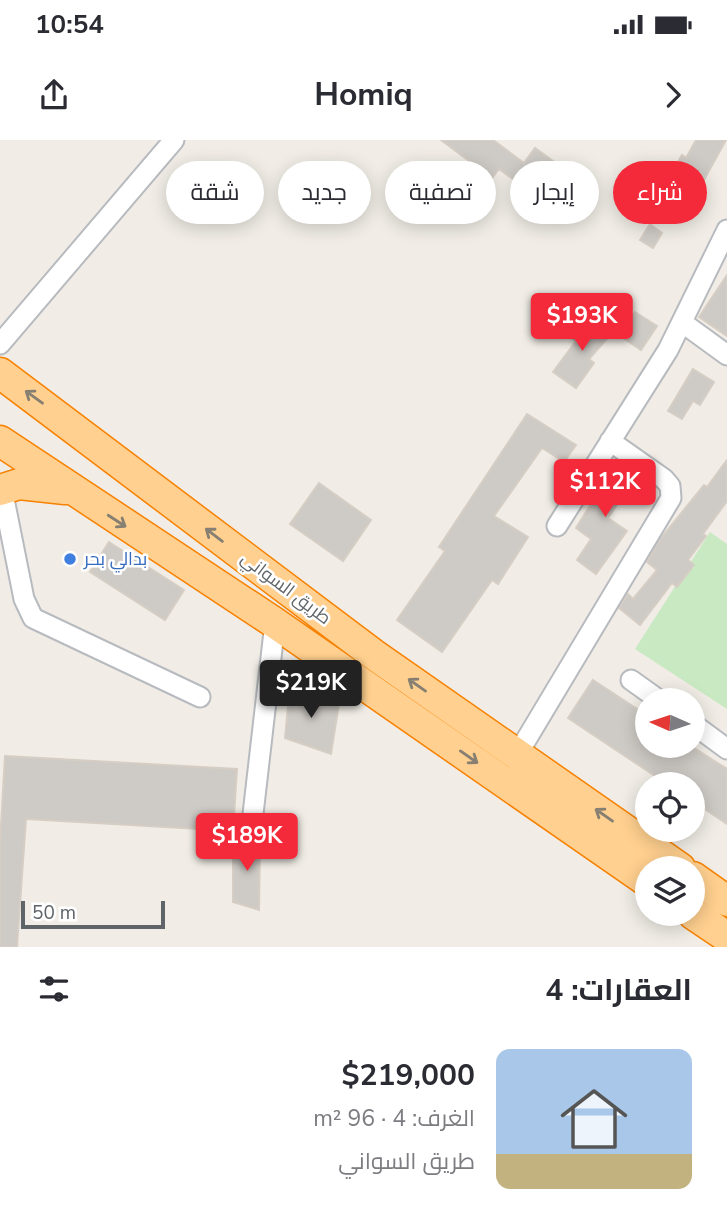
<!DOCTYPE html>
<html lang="ar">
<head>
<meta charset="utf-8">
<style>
	body { margin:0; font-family:"Nunito Sans",Cairo,sans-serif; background:#f7f7f7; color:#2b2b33; direction:rtl; height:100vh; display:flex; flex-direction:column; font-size:26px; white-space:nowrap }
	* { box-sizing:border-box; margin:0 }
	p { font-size:23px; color:#7c7c81 }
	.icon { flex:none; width:38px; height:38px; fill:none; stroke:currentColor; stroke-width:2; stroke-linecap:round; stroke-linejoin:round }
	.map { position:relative; height:807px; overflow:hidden; direction:ltr }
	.panel { display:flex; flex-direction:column; background:#fff; flex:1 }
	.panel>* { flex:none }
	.hud { position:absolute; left:21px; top:21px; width:686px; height:63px; direction:rtl; display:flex; gap:14px }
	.needle { width:46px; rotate:273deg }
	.buttons { position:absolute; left:635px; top:548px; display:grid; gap:14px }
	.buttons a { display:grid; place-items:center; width:70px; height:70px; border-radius:50%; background:#fff; box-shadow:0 4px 18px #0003; font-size:35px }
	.scale { position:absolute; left:21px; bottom:18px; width:144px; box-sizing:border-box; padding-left:7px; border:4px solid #5e6468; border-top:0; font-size:19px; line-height:24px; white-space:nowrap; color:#5e6468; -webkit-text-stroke:5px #fff; paint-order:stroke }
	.price { position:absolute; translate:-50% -60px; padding:0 16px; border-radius:7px; background:#f42a3b; color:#fff; font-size:23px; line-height:46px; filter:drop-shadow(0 2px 4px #0008) }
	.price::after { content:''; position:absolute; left:50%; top:42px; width:21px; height:16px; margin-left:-10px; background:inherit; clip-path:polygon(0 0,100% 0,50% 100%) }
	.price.selected { background:#222; color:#fff }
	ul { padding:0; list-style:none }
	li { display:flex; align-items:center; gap:21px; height:175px; padding:0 35px }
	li+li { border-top:2px solid #e1e1e2 }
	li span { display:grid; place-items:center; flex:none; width:196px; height:140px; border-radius:14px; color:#555 }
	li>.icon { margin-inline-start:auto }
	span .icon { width:84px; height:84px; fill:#fffc; stroke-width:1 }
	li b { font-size:30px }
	h2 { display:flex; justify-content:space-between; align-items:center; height:84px; padding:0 35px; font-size:30px }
	.pill { padding:0 24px; border-radius:32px; background:#fff; box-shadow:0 4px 18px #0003; font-size:24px; line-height:63px }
	.pill.selected { background:#f42a3b; color:#fff }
	.status { display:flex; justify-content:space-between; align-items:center; height:49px; padding:0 35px; background:#fff; direction:ltr }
	.status svg { height:19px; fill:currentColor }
	header { display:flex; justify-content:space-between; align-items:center; height:91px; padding:0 35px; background:#fff; font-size:32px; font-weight:700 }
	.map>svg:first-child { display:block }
	.green { fill:#c8e9c2 }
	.building { fill:#cecac5; stroke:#d6cec4; stroke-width:2 }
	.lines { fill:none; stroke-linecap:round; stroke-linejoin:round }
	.minor-casing { stroke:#b7babe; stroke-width:23 }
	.highway-casing { stroke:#f78100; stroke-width:33 }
	.minor { stroke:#fff; stroke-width:19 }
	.highway { stroke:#ffd08f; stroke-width:30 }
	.oneway { stroke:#867f72 }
	.shop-dot { fill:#3f7fe0; stroke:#fff; stroke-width:2.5 }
	.labels { text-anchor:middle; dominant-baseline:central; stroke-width:5; stroke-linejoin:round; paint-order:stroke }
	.shop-label { font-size:18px; fill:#366cbe; stroke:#fff; text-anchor:start }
	.street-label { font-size:18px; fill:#5e6468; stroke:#fff }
</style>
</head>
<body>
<div class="status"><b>10:54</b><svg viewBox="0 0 49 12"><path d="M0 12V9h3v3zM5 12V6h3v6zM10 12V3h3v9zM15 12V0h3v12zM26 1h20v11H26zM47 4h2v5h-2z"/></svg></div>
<header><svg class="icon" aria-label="forward" viewBox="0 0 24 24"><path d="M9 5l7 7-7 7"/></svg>Homiq<svg class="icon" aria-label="share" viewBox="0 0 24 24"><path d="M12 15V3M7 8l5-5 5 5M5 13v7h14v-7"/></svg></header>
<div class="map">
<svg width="727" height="807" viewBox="0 0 727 807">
	<rect width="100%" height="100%" fill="#f1ede6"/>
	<path class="green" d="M 710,392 L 727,404 L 727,569 L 635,509 Z"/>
	<path class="building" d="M 441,0 L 493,0 L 524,23 L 535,8 L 557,24 L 535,55 L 499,29 L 492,38 Z
		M 696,0 L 726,0 L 698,51 L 670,35 L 682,15 L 686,18 Z
		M 624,31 L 665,55 L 654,72 L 614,48 Z
		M 650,84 L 662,93 L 653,108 L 640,100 Z
		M 727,135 L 727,196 L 699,177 Z
		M 635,172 L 657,186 L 641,210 L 619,195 Z
		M 591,177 L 611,194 L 589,219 L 594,223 L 576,248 L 553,232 L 576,201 L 572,198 Z
		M 693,229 L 714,242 L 700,265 L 693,261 L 682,279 L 668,271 Z
		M 527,274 L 576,305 L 564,322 L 542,308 L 494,376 L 528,397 L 498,444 L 492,440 L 442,512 L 397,480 L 445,411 L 439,407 Z
		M 727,320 L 727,361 L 703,394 L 706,396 L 688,420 L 694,425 L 677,447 L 672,443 L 640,485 L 619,468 L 628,454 L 633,459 L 657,430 L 647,422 L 661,398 L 704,345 L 707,347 Z
		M 618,321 L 637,335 L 608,378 L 627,391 L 596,434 L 577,420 L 591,399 L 576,388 Z
		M 319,343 L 371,380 L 343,421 L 290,384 Z
		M 109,402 L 184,450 L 165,480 L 90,432 Z
		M 593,540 L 648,576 L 648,606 L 691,606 L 727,629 L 727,684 L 693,661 L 693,644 L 667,644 L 568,578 Z
		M 290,545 L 339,564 L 331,614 L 285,598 Z
		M 5,616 L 237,629 L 233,691 L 26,679 L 17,807 L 0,807 L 0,703 Z
		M 233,701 L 260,701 L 259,770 L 233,762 Z"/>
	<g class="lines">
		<defs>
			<path id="minor" d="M 683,183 L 727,215
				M 0,204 L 174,0
				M 2,349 L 24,459 L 33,478 L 200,557
				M 557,386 L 668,210 L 727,90
				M 631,540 L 659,560
				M 693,584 L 727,609
				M 517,615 L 671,358 L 670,346 L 664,339 L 610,301
				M 253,674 L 275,483"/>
			<path id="highway" d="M 0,233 L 373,514 L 680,728
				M 0,301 L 275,483 L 648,742
				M 0,350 L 19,344 L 65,349
				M 693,737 L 727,761
				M 693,774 L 727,797"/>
		</defs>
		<use href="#minor" class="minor-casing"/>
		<use href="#highway" class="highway-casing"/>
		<use href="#minor" class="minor"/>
		<use href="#highway" class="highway"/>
	</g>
	<defs><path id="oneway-shaft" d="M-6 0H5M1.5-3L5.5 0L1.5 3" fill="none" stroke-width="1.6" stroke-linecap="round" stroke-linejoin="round" transform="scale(1.75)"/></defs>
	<g class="oneway">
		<use href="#oneway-shaft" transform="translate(34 257) rotate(-144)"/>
		<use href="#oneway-shaft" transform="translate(117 381) rotate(33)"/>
		<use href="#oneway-shaft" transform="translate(214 395) rotate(-143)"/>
		<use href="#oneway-shaft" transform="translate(417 545) rotate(-145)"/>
		<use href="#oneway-shaft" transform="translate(469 617) rotate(35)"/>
		<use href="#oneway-shaft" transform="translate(604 675) rotate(-145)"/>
	</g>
	<circle class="shop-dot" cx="70" cy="419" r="7"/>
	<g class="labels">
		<g class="shop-label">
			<text x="84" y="419">بدالي بحر</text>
		</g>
		<g class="street-label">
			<text transform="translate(286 448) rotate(37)">طريق السواني</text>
		</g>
	</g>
</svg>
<div class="buttons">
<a><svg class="needle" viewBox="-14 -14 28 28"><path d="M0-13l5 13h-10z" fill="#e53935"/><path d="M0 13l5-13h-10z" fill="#7c7c81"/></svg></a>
<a><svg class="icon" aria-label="locate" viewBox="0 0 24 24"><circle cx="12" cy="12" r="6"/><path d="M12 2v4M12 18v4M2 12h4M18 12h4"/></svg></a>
<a><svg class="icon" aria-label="layers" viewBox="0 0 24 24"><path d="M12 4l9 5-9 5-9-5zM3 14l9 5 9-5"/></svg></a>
</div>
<div class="scale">50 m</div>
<b class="price" style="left:582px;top:213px">$193K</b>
<b class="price" style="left:605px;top:379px">$112K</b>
<b class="price selected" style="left:311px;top:580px">$219K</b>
<b class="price" style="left:247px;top:733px">$189K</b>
<div class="hud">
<a class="pill selected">شراء</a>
<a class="pill">إيجار</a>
<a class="pill">تصفية</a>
<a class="pill">جديد</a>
<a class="pill">شقة</a>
</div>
</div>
<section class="panel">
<h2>العقارات: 4<svg class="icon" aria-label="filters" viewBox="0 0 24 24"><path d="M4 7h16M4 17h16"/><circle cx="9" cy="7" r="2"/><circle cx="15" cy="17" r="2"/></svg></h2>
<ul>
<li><span style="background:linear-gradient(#a9c7e8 75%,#c2b280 0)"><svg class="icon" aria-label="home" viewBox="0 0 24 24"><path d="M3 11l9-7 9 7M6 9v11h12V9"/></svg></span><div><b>$219,000</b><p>الغرف: 4 · 96 m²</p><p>طريق السواني</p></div></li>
</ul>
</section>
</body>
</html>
